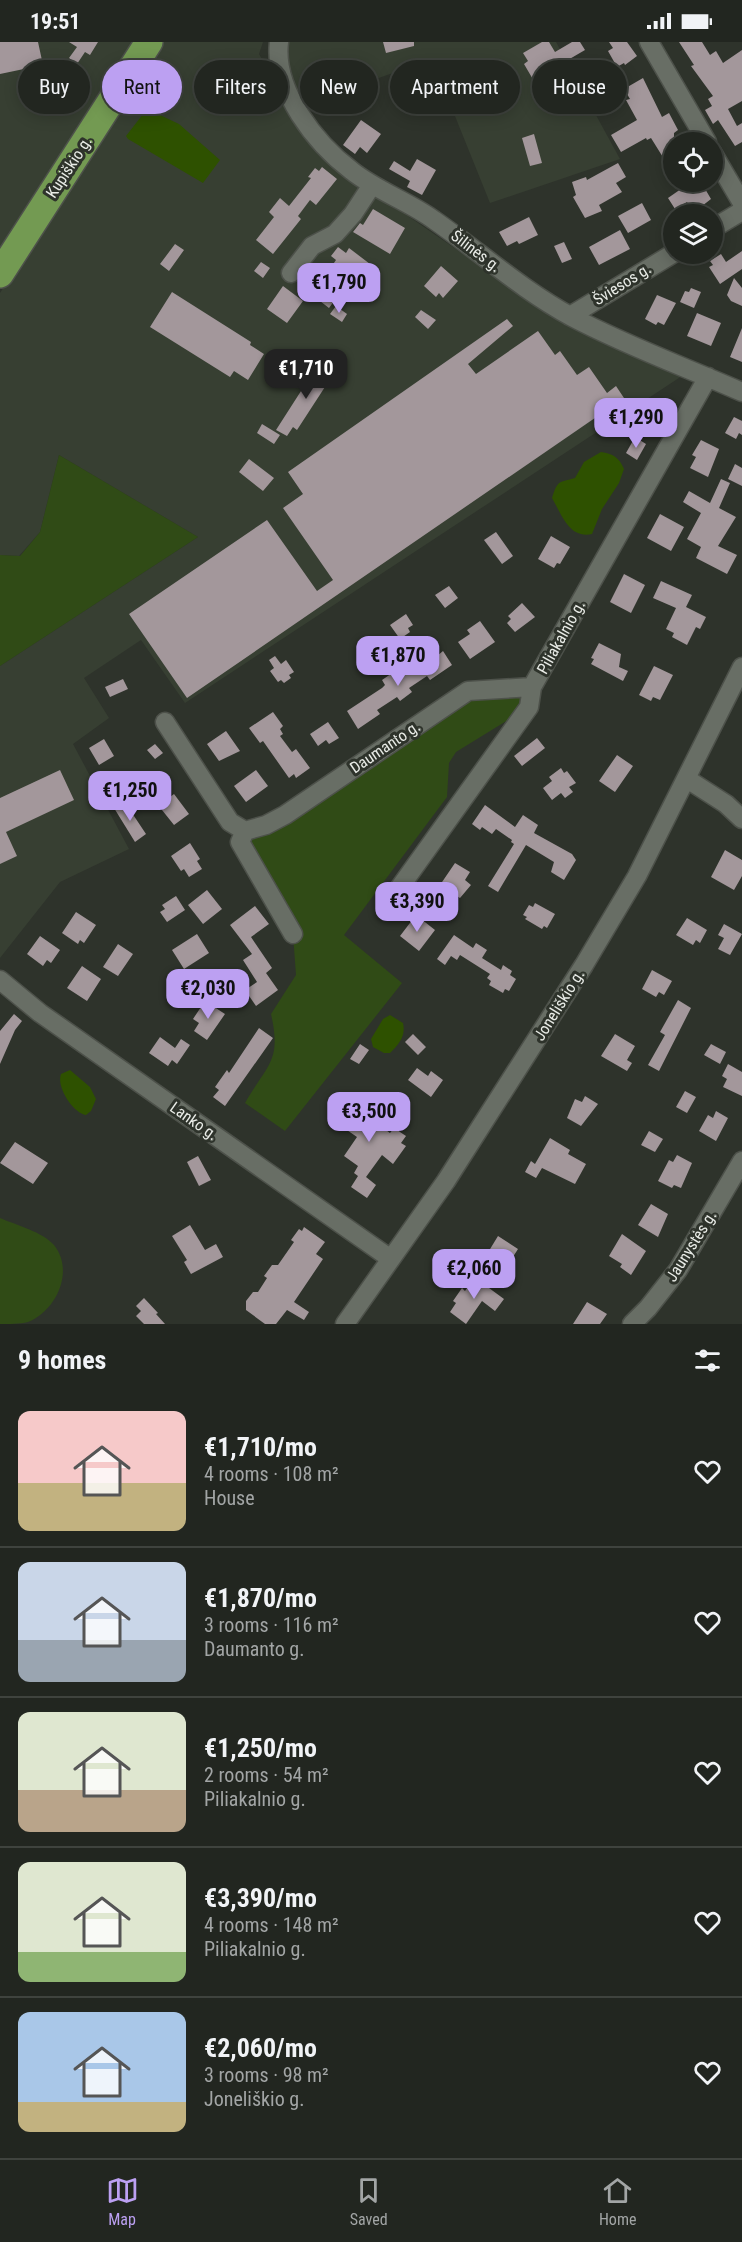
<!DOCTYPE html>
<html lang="en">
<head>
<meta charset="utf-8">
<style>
	body { margin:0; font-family:"Roboto Condensed",sans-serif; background:#2a2e29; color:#f1f3f6; height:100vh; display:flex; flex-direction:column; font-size:22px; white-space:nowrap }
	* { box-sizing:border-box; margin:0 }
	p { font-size:20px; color:#a2a5a5 }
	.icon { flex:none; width:33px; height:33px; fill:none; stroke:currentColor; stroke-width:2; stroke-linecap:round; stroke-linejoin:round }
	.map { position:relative; height:1282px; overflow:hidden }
	.panel { display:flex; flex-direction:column; background:#222620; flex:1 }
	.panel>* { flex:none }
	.guide { position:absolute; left:18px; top:18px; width:706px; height:54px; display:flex; gap:12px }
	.buttons { position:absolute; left:663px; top:90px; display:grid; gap:12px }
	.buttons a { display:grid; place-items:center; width:60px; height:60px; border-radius:50%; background:#222620; box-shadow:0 3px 15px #0003,0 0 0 2px #3f433e; font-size:30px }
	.price { position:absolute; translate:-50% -51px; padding:0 14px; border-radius:12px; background:#bca0f2; color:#111; font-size:20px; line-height:39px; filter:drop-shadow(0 2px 3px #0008) }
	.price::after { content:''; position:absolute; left:50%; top:36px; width:18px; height:14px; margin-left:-9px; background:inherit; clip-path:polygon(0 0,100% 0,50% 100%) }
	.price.on { background:#222; color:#fff }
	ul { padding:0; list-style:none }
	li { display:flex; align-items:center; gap:18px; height:150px; padding:0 18px }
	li+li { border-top:2px solid #3f433e }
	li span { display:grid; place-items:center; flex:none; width:168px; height:120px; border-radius:12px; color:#555 }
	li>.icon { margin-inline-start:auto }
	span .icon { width:72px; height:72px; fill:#fffc; stroke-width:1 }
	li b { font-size:26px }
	h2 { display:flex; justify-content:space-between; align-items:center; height:72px; padding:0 18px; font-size:26px }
	.pill { padding:0 21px; border-radius:27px; background:#222620; box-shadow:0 3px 15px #0003,0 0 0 2px #3f433e; font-size:21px; line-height:54px }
	.pill.on { background:#bca0f2; color:#111 }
	.status { display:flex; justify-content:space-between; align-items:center; height:42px; padding:0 30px; background:#222620; direction:ltr }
	.status svg { height:16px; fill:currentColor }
	.tabs { display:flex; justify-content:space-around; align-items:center; height:84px; border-top:2px solid #3f433e; background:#222620; font-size:16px; color:#a2a5a5 }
	.tabs a { display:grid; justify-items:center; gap:3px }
	.tabs .on { color:#bca0f2 }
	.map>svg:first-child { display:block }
	.built { fill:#373f32 }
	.green { fill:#304b16 }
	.water { fill:#2e5100 }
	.building { fill:#a3979b }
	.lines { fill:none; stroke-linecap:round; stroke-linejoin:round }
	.minor-casing { stroke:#4d514a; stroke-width:21 }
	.highway-casing { stroke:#4d514a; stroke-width:30 }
	.minor { stroke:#686e65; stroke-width:18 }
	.highway { stroke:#739a52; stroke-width:27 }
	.labels { text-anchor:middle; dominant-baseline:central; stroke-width:6; stroke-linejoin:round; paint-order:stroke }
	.street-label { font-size:16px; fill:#e9ece7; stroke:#2e332b }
</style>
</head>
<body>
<div class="status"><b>19:51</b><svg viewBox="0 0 49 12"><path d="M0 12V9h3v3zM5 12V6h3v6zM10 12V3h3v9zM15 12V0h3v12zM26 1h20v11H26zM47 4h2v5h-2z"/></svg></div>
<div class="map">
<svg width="742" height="1282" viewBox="0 0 742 1282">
	<rect width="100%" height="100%" fill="#2e332b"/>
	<path class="built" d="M 0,0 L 132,0 L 0,214 Z
		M 155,0 L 263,0 L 259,12 L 276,42 L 382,156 L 524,254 L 688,330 L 185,661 L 141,598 L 84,636 L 109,676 L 73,702 L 129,807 L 60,840 L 0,916 L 0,624 L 198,495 L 59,413 L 40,490 L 19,514 L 0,513 L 0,251 L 130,48 Z
		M 286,0 L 556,0 L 620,117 L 490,161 L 432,17 L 303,63 L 292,41 Z"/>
	<path class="green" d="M 59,413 L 198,495 L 0,624 L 0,513 L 20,514 L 40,490 Z
		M 532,645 L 529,665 L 456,710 L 449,721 L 447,755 L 344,893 L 402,941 L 285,1089 L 245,1061 C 267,1022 282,1020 271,972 L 296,933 L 293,892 L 245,789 L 468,649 Z
		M 0,1176 C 16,1183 43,1190 54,1203 C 75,1229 56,1269 28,1280 C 20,1282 9,1282 0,1282 Z"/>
	<path class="water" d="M 147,67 L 179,82 L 220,118 L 203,141 L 128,97 L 126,94 Z
		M 601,410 C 613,412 619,415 624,427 L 619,441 L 602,467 L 592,492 C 569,497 562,473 552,456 C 558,437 559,441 575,436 L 584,420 Z
		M 390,973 L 403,981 C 406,994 399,1002 390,1011 L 384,1011 L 373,1005 L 371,997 L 383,977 Z
		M 70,1028 L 90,1045 L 96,1057 L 91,1069 L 86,1073 C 73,1071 56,1045 61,1032 Z"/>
	<path class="building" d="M 0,0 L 38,0 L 43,23 L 0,32 Z
		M 69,0 L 98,0 L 90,13 L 85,10 L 77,22 L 69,16 L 77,5 Z
		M 383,0 L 414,0 L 414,4 L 386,11 Z
		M 542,0 L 549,0 L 555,10 L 572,0 L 580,0 L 585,8 L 561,22 L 580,53 L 552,70 L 524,22 L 528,19 L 523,11 Z
		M 609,0 L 627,0 L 637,14 L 625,23 L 624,21 L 617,25 L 608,9 L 613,6 Z
		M 679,0 L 702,0 L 710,13 L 716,9 L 723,21 L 742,8 L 742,59 L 728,67 L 737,84 L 742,81 L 742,100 L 735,104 L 718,78 L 713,82 L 705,68 L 712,64 L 708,57 L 713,54 L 691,24 L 694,23 Z
		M 643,36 L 662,75 L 669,71 L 678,88 L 674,91 L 674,133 L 651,96 L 647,98 L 646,96 L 621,110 L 611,93 L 637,78 L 626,58 L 630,57 L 624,47 Z
		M 361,78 L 381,92 L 367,111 L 360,105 L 355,112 L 343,103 Z
		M 534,92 L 542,121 L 530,124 L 522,96 Z
		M 417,117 L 436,128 L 422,153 L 407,145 L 410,139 L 389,127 L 394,119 L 410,129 Z
		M 618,121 L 626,135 L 616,141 L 622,150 L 599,163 L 602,169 L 585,176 L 573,155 L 576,153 L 572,140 L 586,135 L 587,138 Z
		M 322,125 L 337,137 L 316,163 L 310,158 L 298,174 L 301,177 L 273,212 L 256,198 L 274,175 L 269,170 L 280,156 L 289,164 L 311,136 L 308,135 L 315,126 L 319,129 Z
		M 691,140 L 701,140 L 711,157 L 693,171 L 687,160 L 675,167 L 668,156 Z
		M 642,161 L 651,178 L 628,191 L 618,174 Z
		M 373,167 L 405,186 L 390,212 L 353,190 L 360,181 L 363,183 Z
		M 529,175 L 538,193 L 519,202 L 517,199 L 507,204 L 499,190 Z
		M 620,188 L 630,207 L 599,223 L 589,205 Z
		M 564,200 L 572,217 L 562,221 L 554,204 Z
		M 175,202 L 184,208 L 169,229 L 160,222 Z
		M 338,205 L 346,211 L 349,206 L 370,222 L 355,241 L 350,237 L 329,266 L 307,249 L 317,237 L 321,240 L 336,218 L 331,214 Z
		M 742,209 L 742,227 L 720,242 L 709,225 L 713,223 L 710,219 L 721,212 L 726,220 Z
		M 261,220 L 270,226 L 263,236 L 254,229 Z
		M 441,224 L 458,239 L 443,256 L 439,251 L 436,255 L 424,244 Z
		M 734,236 L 742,246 L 742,264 L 731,259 L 727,253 Z
		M 283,244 L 303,259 L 287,281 L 267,267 Z
		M 691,246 L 701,250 L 694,266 L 680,260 L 685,249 L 689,250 Z
		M 172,250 L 251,300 L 250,303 L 264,312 L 248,338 L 234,329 L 230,335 L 150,285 Z
		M 657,253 L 676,261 L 664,283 L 658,280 L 656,283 L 645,277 Z
		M 336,264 L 347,272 L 342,280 L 330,272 Z
		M 421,268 L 436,278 L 428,287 L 415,275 Z
		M 697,271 L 721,281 L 711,304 L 687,294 Z
		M 507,277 L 513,284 L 468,322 L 476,332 L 538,289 L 555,313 L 560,309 L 577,333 L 589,325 L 607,351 L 616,344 L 624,356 L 187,656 L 129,572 L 267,478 L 317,549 L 333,538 L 283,466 L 303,452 L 288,430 Z
		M 742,286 L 742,320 L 730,315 Z
		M 319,321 L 334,331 L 297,388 L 293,385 L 287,394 L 276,388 Z
		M 661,359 L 667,367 L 649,380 L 643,371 Z
		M 734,375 L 742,379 L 742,393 L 739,391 L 736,397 L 725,391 Z
		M 262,382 L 280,393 L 274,402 L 257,391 Z
		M 635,395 L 646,402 L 637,418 L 626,411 Z
		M 701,398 L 719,407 L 708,435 L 690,426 L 696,415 L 692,413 Z
		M 249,417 L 274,436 L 263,449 L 239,430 Z
		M 735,422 L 742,426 L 742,444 L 728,437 Z
		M 721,437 L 730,441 L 719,466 L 736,475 L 718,504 L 737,513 L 727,532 L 696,516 L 701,505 L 687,497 L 701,471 L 683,460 L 689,449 L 710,461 Z
		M 660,472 L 684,485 L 671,509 L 647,496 Z
		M 496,490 L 513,514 L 502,522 L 484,498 Z
		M 551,494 L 570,505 L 560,522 L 557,521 L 554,526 L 538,517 Z
		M 624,532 L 645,543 L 631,571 L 610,560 Z
		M 661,539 L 692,553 L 686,565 L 706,575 L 700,587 L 696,585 L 687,603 L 672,595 L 674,591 L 666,587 L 676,566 L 653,556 Z
		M 449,544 L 458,556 L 445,566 L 435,553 Z
		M 522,561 L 535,575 L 515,590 L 507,581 L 511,577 L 508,574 Z
		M 406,572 L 413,583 L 408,586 L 410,590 L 400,597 L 390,583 Z
		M 480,579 L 495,600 L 470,617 L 458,600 L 470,592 L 467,588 Z
		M 599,601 L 621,612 L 619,625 L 628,629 L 623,639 L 591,622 L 594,617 L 591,616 Z
		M 433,609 L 437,614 L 443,609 L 452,623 L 430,638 L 427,634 L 409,646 L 412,650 L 400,659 L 397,655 L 377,668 L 380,672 L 358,687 L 347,669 L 382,646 L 385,643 L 382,638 L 404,623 L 407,628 Z
		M 275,614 L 281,622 L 286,618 L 294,630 L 289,633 L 291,636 L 284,641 L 281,638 L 278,640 L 270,629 L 274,626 L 269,618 Z
		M 654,624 L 673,633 L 660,658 L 653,655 L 651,659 L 639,653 Z
		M 123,637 L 128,647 L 110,655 L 105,645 Z
		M 273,670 L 283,684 L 280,687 L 283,692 L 280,694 L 292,710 L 296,707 L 310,726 L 296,736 L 294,732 L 289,736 L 263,699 L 260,701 L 249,686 Z
		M 328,680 L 339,696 L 329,702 L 326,698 L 318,704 L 310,692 Z
		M 226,689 L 240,709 L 219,719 L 207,702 Z
		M 537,696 L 545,706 L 522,724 L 514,714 Z
		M 104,697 L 114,714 L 99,723 L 89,706 Z
		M 155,702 L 163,711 L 155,717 L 147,708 Z
		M 617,713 L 633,724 L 615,750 L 599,739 Z
		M 561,726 L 564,731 L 567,729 L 576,741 L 569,745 L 573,750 L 565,756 L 561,751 L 552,758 L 543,746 L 552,739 L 549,735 Z
		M 60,728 L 74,758 L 6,790 L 17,814 L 0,822 L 0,756 Z
		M 256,728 L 268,744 L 246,760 L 234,744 Z
		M 166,749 L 170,755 L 174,752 L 189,772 L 174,783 L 154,758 Z
		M 124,759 L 146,792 L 135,800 L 114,766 Z
		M 485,763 L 515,785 L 523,773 L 538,783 L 534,791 L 572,812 L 576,818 L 564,838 L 551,830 L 554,820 L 526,803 L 498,850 L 488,844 L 514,802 L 511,800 L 512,798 L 496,787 L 492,792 L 482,785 L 480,788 L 472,782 Z
		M 190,801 L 200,817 L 197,819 L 202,827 L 189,835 L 184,827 L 181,829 L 171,814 Z
		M 725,808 L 742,818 L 742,834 L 734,848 L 711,835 Z
		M 455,821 L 470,830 L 465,838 L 471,843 L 460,856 L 440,843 Z
		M 207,848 L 222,867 L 203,882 L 188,863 Z
		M 176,854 L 185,868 L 167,880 L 160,870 L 165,867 L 162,863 Z
		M 535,861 L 555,872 L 547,886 L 544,884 L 542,887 L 525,877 L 527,875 L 523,873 L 529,863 L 533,865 Z
		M 255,864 L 269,882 L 251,895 L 272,926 L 266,931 L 278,948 L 256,964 L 245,948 L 257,940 L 243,918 L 252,912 L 230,883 Z
		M 76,870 L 96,883 L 84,901 L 80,898 L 78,902 L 62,891 Z
		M 416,873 L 435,888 L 419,909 L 400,894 Z
		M 687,876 L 707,888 L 700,901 L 696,898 L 693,903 L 676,893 Z
		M 724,882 L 742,892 L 730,913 L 718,907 L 724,896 L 718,893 Z
		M 197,892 L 209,911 L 184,927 L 172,908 Z
		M 454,893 L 473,906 L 476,901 L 487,908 L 482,916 L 501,928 L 503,923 L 512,929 L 510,933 L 516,937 L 509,949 L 505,947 L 503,951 L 489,943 L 491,939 L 487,936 L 490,932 L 460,913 L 457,918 L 451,914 L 445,923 L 437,917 Z
		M 40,894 L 60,908 L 51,921 L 47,918 L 43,924 L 27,912 Z
		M 118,902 L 133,912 L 118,934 L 103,925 Z
		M 82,924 L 101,937 L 87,959 L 67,946 Z
		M 652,928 L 672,939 L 664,953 L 659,950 L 656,955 L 642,947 Z
		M 678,958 L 691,966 L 659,1029 L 648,1023 L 665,993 L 660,990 Z
		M 205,959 L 225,972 L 207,998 L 194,989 L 199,981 L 193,977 Z
		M 14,972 L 22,979 L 15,988 L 0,1022 L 0,989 Z
		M 259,986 L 273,996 L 225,1064 L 213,1055 L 219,1048 L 215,1045 L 227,1028 L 229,1031 Z
		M 413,992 L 426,1005 L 418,1013 L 405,1000 Z
		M 615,992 L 635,1004 L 627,1018 L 632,1021 L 627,1029 L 601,1014 Z
		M 160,995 L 175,1006 L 181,997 L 190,1003 L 177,1022 L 172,1018 L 168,1024 L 149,1011 Z
		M 360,1002 L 369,1008 L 359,1022 L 350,1017 Z
		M 711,1002 L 726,1010 L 720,1022 L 704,1013 Z
		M 728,1022 L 742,1030 L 742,1054 L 723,1045 L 727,1037 L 722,1034 Z
		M 417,1026 L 428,1034 L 431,1029 L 443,1038 L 431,1055 L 408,1038 Z
		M 685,1049 L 696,1055 L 687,1071 L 676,1065 Z
		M 358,1054 L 384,1071 L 375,1071 L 371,1077 L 390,1091 L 394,1086 L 406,1094 L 401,1101 L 406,1104 L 393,1122 L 382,1113 L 366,1135 L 376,1143 L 367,1156 L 351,1145 L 358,1134 L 354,1131 L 358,1124 L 344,1114 L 357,1095 L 344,1086 L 347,1081 L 342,1077 Z
		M 585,1054 L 598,1062 L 581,1084 L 567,1076 L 575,1057 L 582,1060 Z
		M 716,1069 L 728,1076 L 716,1099 L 699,1089 L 708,1073 L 713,1076 Z
		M 649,1089 L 663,1097 L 655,1110 L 641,1103 Z
		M 550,1096 L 570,1108 L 568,1112 L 586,1122 L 575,1142 L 542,1126 L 536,1136 L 525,1130 L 531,1119 L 535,1122 Z
		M 15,1100 L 48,1121 L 33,1142 L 0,1121 Z
		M 677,1113 L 692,1121 L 681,1146 L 674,1143 L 672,1146 L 658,1139 L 669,1118 L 673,1120 Z
		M 198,1114 L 211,1138 L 199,1144 L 187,1120 Z
		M 651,1162 L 668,1172 L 658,1195 L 638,1183 Z
		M 190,1183 L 205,1208 L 216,1202 L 223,1215 L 191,1232 L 184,1220 L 187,1218 L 172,1194 Z
		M 304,1185 L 325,1200 L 316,1212 L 323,1217 L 294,1260 L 309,1270 L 304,1278 L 287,1268 L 276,1282 L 265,1282 L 246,1268 L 246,1259 L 253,1250 L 258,1250 L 267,1236 L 264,1234 L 272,1223 L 278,1223 L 294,1200 L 291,1198 L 299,1187 L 302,1189 Z
		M 622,1192 L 646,1209 L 631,1233 L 620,1225 L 622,1222 L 609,1214 Z
		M 498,1194 L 518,1207 L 504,1229 L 484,1217 Z
		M 474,1235 L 504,1257 L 495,1269 L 482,1259 L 466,1282 L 450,1270 L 456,1261 L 453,1259 L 462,1246 L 465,1249 Z
		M 144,1256 L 158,1271 L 156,1272 L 165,1282 L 144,1282 L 136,1274 L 141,1269 L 136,1264 Z
		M 587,1260 L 607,1272 L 600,1282 L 573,1282 Z"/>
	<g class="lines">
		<defs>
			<path id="minor" d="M 279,0 C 273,48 316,102 352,129 C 377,149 408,159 434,178 C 480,210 522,248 572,275 C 627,304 685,325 742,350
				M 649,0 L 707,100
				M 712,110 L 742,161
				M 712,187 L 742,169
				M 291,231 L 312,204 L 335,192 L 353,172 L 372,143
				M 570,274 L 674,211
				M 165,680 L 230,780 L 245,789 L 240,800 L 293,892
				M 687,737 L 726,762 L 742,777
				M 245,789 L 266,783 L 285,773 L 468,649 L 532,645
				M 400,845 L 529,665 L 532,645 L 708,335
				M 0,938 L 40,971 L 391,1217
				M 345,1282 L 446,1139 L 584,923 L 637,834 L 742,625
				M 632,1282 L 648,1266 L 678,1228 L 742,1119"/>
			<path id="highway" d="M 0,232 L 149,0"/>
		</defs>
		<use href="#minor" class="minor-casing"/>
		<use href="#highway" class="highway-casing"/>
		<use href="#minor" class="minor"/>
		<use href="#highway" class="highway"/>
	</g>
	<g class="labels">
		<g class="street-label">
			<text transform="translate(69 125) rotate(-57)">Kupiškio g.</text>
			<text transform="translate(476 209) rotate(37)">Šilinės g.</text>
			<text transform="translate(622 242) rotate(-32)">Šviesos g.</text>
			<text transform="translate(561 595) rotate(-61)">Piliakalnio g.</text>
			<text transform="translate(385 705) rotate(-34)">Daumanto g.</text>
			<text transform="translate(559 963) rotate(-58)">Joneliškio g.</text>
			<text transform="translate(194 1079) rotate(35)">Lanko g.</text>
			<text transform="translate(691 1204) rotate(-58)">Jaunystės g.</text>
		</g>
	</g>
</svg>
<div class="buttons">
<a><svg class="icon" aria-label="locate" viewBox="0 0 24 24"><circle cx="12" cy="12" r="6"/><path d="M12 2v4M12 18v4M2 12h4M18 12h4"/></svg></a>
<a><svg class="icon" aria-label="layers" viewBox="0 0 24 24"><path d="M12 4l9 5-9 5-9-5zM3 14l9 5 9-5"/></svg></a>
</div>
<b class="price" style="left:339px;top:272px">€1,790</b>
<b class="price on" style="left:306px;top:358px">€1,710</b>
<b class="price" style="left:636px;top:407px">€1,290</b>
<b class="price" style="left:398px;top:645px">€1,870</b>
<b class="price" style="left:130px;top:780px">€1,250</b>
<b class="price" style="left:417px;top:891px">€3,390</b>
<b class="price" style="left:208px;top:978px">€2,030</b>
<b class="price" style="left:369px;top:1101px">€3,500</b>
<b class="price" style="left:474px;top:1258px">€2,060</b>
<div class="guide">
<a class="pill">Buy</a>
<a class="pill on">Rent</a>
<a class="pill">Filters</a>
<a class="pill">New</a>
<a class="pill">Apartment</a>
<a class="pill">House</a>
</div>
</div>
<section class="panel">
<h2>9 homes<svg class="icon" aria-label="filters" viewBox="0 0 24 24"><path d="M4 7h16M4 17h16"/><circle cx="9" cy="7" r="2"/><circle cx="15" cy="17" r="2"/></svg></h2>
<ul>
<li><span style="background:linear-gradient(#f6c9c9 60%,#c2b280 0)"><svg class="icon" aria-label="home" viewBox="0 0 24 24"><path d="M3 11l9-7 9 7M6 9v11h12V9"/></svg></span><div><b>€1,710/mo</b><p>4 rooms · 108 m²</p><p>House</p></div><svg class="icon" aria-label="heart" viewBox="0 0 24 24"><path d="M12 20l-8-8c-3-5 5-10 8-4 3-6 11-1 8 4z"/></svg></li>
<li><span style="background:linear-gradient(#c9d6e8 65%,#9aa5b1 0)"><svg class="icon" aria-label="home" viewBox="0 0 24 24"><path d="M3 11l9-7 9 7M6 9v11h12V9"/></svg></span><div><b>€1,870/mo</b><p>3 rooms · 116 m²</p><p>Daumanto g.</p></div><svg class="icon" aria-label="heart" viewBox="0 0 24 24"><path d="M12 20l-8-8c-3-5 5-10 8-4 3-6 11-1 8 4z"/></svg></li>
<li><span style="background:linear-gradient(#dfe7d0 65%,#b9a48a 0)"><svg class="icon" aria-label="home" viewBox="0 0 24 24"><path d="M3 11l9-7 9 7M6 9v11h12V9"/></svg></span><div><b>€1,250/mo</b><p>2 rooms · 54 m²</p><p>Piliakalnio g.</p></div><svg class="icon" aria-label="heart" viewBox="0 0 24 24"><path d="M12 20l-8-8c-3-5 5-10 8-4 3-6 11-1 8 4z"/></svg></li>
<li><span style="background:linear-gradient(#dfe7d0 75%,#8fb573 0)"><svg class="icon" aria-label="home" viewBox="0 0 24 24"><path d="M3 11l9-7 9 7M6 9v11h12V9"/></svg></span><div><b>€3,390/mo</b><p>4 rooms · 148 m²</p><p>Piliakalnio g.</p></div><svg class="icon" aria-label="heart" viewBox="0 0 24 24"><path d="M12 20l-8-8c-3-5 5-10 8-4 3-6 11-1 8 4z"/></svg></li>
<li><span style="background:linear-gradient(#a9c7e8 75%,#c2b280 0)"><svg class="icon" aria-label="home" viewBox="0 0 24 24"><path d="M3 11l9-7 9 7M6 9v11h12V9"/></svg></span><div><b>€2,060/mo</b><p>3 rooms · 98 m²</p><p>Joneliškio g.</p></div><svg class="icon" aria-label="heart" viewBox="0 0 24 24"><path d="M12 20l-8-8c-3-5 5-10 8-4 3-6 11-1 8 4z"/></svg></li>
</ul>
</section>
<nav class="tabs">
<a class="on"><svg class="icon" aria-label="map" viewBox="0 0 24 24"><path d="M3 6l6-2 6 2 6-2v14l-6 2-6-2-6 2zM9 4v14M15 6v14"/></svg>Map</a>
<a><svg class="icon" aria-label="saved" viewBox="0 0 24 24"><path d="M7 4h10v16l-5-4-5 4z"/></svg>Saved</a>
<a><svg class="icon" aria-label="home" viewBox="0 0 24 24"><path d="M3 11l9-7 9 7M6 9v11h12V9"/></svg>Home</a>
</nav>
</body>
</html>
